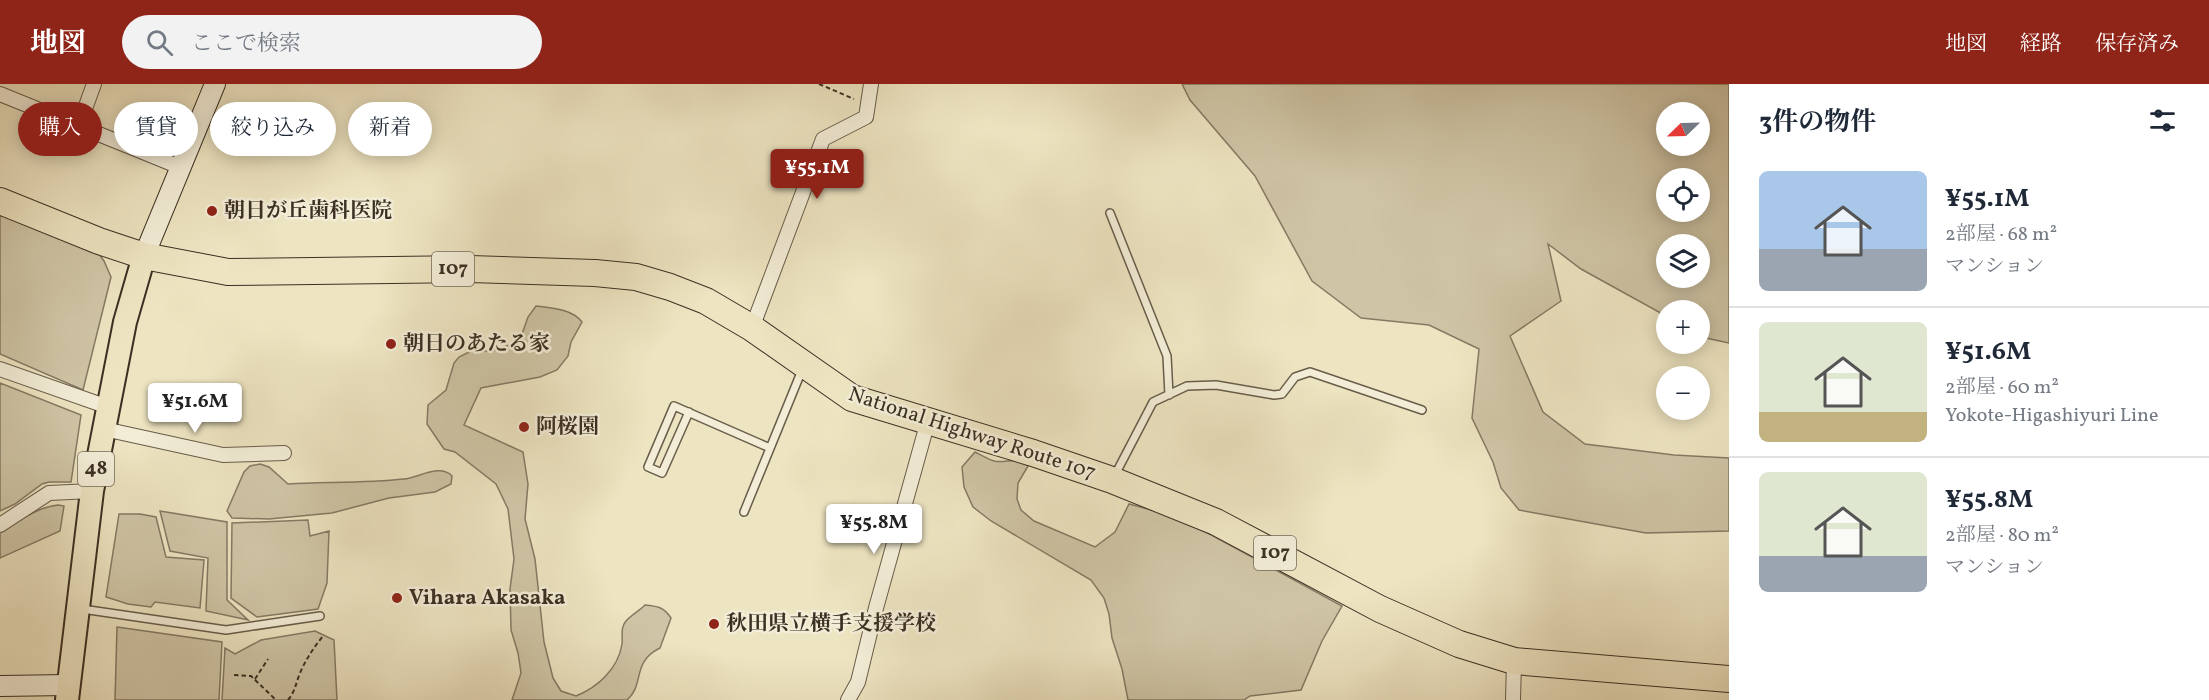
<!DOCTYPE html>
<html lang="ja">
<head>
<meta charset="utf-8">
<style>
	body { margin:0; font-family:Vollkorn,"Noto Serif JP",serif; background:#f2f2f3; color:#1f2937; height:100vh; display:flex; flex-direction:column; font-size:22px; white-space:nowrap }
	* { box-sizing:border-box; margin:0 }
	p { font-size:20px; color:#747a83 }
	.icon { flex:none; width:33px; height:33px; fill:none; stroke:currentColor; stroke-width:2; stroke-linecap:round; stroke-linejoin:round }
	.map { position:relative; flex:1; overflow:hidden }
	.drawer { display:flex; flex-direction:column; background:#fff; width:480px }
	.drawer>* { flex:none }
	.hud { position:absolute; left:18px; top:18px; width:570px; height:54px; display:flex; gap:12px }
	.needle { width:39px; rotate:247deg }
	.fabs { position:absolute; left:1656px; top:18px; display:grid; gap:12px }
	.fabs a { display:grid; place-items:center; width:54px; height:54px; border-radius:50%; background:#fff; box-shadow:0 3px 15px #0003; font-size:30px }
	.price { position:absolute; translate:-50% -51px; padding:0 14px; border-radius:6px; background:#fff; color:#222; font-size:20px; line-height:39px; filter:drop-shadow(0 2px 3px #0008) }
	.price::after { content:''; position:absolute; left:50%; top:36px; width:18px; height:14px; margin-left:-9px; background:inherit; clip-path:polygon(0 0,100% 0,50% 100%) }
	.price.active { background:#8f2418; color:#fff }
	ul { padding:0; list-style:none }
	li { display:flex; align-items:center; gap:18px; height:150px; padding:0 30px }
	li+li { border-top:2px solid #e0e1e3 }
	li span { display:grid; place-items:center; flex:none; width:168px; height:120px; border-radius:9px; color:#555 }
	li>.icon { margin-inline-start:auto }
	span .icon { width:72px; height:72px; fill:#fffc; stroke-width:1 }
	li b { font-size:26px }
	h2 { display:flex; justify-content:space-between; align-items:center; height:72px; padding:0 30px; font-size:26px }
	.tag { padding:0 21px; border-radius:27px; background:#fff; box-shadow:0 3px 15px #0003; font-size:21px; line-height:54px }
	.tag.active { background:#8f2418; color:#fff }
	header { display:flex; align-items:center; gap:36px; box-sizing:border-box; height:84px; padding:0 30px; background:#8f2418; color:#fff }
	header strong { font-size:28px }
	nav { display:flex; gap:33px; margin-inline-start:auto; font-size:21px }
	.search { width:420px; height:54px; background:#f2f2f3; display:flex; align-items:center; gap:15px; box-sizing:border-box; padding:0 21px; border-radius:33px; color:#747a83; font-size:22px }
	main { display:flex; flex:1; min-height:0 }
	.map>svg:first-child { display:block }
	.green { fill:#cfc5a6; stroke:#857a64; stroke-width:1.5; fill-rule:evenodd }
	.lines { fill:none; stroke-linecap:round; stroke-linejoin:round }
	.lane-casing { stroke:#685d4a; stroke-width:10 }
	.street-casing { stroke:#685d4a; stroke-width:16 }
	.secondary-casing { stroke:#3b3023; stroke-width:22 }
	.primary-casing { stroke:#3b3023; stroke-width:26 }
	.highway-casing { stroke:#3b3023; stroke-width:28 }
	.path { stroke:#3b3023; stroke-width:2; stroke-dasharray:4.5 3; stroke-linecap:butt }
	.lane { stroke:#f3edd7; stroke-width:7 }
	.street { stroke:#f3edd7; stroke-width:14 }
	.secondary { stroke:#f3edd7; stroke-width:20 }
	.primary { stroke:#ede4c1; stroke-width:22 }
	.highway { stroke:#ede4c1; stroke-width:26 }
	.poi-dot { fill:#8f2418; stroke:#f3edd7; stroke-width:2 }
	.labels { text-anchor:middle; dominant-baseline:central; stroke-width:5; stroke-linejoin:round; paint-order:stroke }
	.shield { fill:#f3edd7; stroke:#726959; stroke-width:1.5 }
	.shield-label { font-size:20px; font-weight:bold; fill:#3b3023 }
	.poi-label { font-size:21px; font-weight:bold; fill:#3b3023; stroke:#f3edd7; text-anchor:start }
	.street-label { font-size:21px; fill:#3b3023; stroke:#f3edd7 }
</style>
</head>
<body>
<header>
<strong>地図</strong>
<div class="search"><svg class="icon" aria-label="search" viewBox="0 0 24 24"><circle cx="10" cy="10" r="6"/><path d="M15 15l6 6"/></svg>ここで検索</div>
<nav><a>地図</a><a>経路</a><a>保存済み</a></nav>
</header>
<main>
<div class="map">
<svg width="1729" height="616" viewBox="0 0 1729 616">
	<rect width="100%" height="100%" fill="#ede4c1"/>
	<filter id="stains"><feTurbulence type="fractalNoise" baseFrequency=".00333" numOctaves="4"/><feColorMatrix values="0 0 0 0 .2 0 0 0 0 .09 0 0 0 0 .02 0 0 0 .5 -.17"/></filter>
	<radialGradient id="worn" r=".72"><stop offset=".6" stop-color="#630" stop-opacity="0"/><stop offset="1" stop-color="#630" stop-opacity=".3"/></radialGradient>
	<path class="green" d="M 1182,0 L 1729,0 L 1729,259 L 1706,254 L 1700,250 L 1700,226 L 1666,226 L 1666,232 L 1581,185 L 1548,160 L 1561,217 L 1510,252 L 1543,328 L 1585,360 L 1674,371 L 1729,374 L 1729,447 L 1646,449 L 1519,426 L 1501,404 L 1493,378 L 1472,334 L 1479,265 L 1429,241 L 1361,234 L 1312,197 L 1255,92 L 1190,16 ZM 1666,28 L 1700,28 L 1700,62 L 1666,62 ZM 1666,94 L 1700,94 L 1700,128 L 1666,128 ZM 1666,160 L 1700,160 L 1700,194 L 1666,194 Z
		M 0,131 L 93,162 L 104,177 L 111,193 L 83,306 L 0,270 Z
		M 536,222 C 552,224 572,225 582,238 L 571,258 L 568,272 L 557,286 L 540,293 L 481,304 L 464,341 L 523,368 L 528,400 L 525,435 L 535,475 L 544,558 L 553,594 L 561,607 L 576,612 C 598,603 618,585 622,560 C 623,552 620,544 626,537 C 631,531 639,527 645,521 C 657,522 664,523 671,534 L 660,564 C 631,578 645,601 627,616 L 512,616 L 521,589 L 518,569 L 511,546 L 510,505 L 514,475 L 508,425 L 496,400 L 455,368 L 444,365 L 427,340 L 428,321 L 446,306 L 454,279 L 459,273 L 471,267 L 492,267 L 512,260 L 522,250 L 528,233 Z
		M 0,299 L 81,331 L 71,398 L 49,398 L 42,400 L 15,420 L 0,427 Z
		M 975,368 C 981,371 988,375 994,377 C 1006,380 1018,371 1028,382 L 1018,399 L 1017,415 L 1021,426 L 1034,437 L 1095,463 L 1115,448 L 1129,420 L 1178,433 L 1342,522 L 1322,557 L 1301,606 L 1250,612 L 1244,616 L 1128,616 L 1122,585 L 1112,554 L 1109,530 L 1104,514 L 1091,496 L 991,437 L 973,423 L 964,403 L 962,383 Z
		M 260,380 L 269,383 L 288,400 C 326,398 366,399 404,395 C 418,394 440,379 452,392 L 451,400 L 435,408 L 389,414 L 332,429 L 269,435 L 232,434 L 227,427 L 244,388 L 250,382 Z
		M 58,421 L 64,422 L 60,447 L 0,474 L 0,448 C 18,438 37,423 58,421 Z
		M 160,427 L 227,438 L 227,516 L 248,536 L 206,527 L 208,474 L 170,467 Z
		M 119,430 L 140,430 L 156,433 L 166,473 L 204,476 L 200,524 L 155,518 L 151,523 L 128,520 L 106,513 Z
		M 308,436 L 310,452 L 329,447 L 327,499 L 318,525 L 257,533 L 231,514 L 232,439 Z
		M 117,543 L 222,558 L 219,616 L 115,616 Z
		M 315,547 L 334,556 L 337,616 L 222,616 L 225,564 L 235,570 L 261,556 Z"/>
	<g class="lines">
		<defs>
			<path id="lane" d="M 1110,129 L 1167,272 L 1169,311
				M 689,328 L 662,389 L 648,383 L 674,322 L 770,364
				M 1115,391 L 1153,318 L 1187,302 L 1216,301 L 1274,311 L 1282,310 L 1295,293 L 1310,288 L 1422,326
				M 744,428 L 802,286
				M 82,525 L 226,546 L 320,532"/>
			<path id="street" d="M 0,10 L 180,83
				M 79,41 L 94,0
				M 752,244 L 823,55 L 866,33 L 871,0
				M 0,285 L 108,323
				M 104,345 L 223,371 L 284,369
				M 0,441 L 49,409 L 92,407
				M 848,616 L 858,598 L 876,524 L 928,337
				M 1513,616 L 1514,577"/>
			<path id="secondary" d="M 144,172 L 215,0
				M 0,602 L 68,601"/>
			<path id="primary" d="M 67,616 L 92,407 L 125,238 L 144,172"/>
			<path id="highway" d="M 0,117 L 99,157 L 144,172 L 228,188 L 470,185 L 595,189 L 636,193 L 670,203 L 706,217 L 752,244 L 852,314 L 1033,369 L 1112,396 L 1216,438 L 1380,525 L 1459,560 L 1514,577 L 1729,595"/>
		</defs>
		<use href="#lane" class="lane-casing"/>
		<use href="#street" class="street-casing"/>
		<use href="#secondary" class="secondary-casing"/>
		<use href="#primary" class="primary-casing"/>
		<use href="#highway" class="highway-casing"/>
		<path class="path" d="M 819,0 L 854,15
			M 234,591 L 251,592 L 276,616
			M 255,595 L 268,575
			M 288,616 C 295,608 296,599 300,589 C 306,575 314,563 324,551"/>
		<use href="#lane" class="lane"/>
		<use href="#street" class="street"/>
		<use href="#secondary" class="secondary"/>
		<use href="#primary" class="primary"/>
		<use href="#highway" class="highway"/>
	</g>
	<g class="poi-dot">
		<circle cx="212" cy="127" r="6"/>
		<circle cx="391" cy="260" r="6"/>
		<circle cx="524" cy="343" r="6"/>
		<circle cx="397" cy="514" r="6"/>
		<circle cx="714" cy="540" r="6"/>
	</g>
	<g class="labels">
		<g class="shield">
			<rect x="432" y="168" width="42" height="34" rx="4.5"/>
			<rect x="78" y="368" width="36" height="34" rx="4.5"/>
			<rect x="1254" y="452" width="42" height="34" rx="4.5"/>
		</g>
		<g class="shield-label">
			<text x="453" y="185">107</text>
			<text x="96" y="385">48</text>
			<text x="1275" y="469">107</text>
		</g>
		<g class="poi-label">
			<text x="224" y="127">朝日が丘歯科医院</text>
			<text x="403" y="260">朝日のあたる家</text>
			<text x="536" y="343">阿桜園</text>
			<text x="409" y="514">Vihara Akasaka</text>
			<text x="726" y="540">秋田県立横手支援学校</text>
		</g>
		<g class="street-label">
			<text transform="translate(972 350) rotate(18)">National Highway Route 107</text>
		</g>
	</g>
	<rect width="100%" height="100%" filter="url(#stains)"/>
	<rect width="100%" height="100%" fill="url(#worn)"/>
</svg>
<div class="fabs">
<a><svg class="needle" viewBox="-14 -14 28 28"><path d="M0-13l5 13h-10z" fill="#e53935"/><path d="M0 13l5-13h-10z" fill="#747a83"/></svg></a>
<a><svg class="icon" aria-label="locate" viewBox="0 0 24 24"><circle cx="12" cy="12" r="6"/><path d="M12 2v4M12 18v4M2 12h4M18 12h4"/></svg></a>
<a><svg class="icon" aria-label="layers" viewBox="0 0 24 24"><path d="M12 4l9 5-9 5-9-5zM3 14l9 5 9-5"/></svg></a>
<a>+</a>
<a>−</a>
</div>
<b class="price active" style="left:817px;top:116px">¥55.1M</b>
<b class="price" style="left:195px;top:350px">¥51.6M</b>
<b class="price" style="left:874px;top:471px">¥55.8M</b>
<div class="hud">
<a class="tag active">購入</a>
<a class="tag">賃貸</a>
<a class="tag">絞り込み</a>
<a class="tag">新着</a>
</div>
</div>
<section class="drawer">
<h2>3件の物件<svg class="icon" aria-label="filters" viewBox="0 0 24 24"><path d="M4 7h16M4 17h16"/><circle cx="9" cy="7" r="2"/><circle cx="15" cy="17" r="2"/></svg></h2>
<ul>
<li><span style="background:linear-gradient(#a9c7e8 65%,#9aa5b1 0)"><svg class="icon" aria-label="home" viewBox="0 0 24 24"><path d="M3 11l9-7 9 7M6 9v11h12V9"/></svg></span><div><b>¥55.1M</b><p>2部屋 · 68 m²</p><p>マンション</p></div></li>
<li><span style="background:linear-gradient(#dfe7d0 75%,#c2b280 0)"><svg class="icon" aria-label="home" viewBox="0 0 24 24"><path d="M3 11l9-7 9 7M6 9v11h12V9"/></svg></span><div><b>¥51.6M</b><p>2部屋 · 60 m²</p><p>Yokote-Higashiyuri Line</p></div></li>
<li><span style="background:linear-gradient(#dfe7d0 70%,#9aa5b1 0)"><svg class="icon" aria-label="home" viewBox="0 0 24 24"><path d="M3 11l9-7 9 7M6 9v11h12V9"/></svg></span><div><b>¥55.8M</b><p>2部屋 · 80 m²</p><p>マンション</p></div></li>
</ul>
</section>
</main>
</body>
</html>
